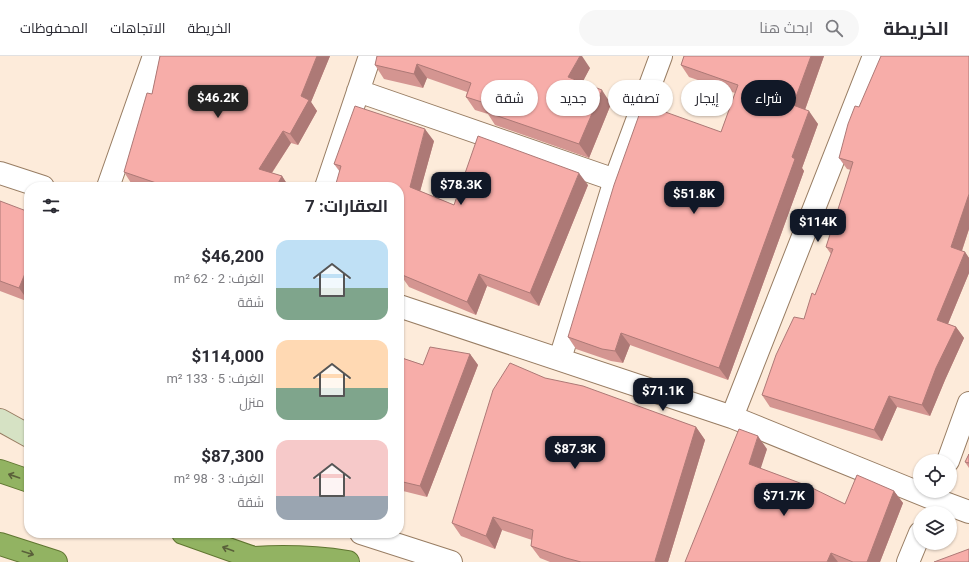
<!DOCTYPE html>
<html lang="ar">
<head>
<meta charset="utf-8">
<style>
	body { margin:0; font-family:Roboto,Cairo,sans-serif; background:#f7f7f7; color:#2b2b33; direction:rtl; height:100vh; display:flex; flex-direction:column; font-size:15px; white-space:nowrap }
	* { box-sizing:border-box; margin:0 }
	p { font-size:13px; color:#7c7c81 }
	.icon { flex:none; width:22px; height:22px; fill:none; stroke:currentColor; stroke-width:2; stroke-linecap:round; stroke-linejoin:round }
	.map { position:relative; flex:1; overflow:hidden; direction:ltr }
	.drawer { position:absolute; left:24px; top:126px; width:380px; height:356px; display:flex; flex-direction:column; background:#fff; border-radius:16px; box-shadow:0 1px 3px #0004; direction:rtl }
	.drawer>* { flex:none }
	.hud { position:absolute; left:416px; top:24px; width:380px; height:36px; direction:rtl; display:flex; gap:8px }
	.fabs { position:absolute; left:913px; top:398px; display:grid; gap:8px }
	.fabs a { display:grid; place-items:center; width:44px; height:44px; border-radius:50%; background:#fff; box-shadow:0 1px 3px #0004; font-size:20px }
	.price { position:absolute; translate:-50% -34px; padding:0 9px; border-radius:8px; background:#111827; color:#fff; font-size:13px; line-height:26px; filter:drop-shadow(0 1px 2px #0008) }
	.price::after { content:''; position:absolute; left:50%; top:24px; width:12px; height:9px; margin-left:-6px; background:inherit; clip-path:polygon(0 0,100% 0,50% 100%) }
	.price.on { background:#222; color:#fff }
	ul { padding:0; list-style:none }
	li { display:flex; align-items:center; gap:12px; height:100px; padding:0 16px }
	li span { display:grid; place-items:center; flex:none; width:112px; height:80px; border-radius:12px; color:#555 }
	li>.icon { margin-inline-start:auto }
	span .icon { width:48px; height:48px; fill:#fffc; stroke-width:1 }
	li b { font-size:17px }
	h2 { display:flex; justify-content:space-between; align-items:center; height:48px; padding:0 16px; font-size:17px }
	.pill { padding:0 14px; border-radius:18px; background:#fff; box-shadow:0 1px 3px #0004; font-size:14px; line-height:36px }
	.pill.on { background:#111827; color:#fff }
	header { display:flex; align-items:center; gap:24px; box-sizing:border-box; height:56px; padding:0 20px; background:#fff; border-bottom:1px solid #e1e1e2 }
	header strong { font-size:19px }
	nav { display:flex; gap:22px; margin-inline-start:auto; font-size:14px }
	.search { width:280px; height:36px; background:#f7f7f7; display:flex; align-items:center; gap:10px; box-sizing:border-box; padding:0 14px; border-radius:22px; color:#7c7c81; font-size:15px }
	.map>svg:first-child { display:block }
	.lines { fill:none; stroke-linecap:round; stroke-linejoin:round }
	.minor-casing { stroke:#987d63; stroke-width:24 }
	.secondary-casing { stroke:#987d63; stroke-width:24 }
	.trunk-casing { stroke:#607631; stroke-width:24 }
	.minor { stroke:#fff; stroke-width:22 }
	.secondary { stroke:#d6e2c4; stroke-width:22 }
	.trunk { stroke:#92b362; stroke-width:22 }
	.wall { fill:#d49591 }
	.shaded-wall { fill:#ad7976 }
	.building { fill:#f7ada9; stroke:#ad7976 }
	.oneway { stroke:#5a603a }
</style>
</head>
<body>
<header>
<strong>الخريطة</strong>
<div class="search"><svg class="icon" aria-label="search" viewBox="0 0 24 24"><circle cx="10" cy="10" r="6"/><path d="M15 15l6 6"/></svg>ابحث هنا</div>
<nav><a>الخريطة</a><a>الاتجاهات</a><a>المحفوظات</a></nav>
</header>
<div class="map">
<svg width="969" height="506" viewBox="0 0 969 506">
	<rect width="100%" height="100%" fill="#fdebda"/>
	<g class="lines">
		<defs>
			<path id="minor" d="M 358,35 L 615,124
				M 0,117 L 43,131
				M 108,131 L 154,0
				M 326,131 L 370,0
				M 399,250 L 732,361 L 934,443 L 969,456
				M 560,303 L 615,124 L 661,0
				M 732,361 L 874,0
				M 948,405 L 969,347
				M 361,477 L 451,506
				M 908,506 L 920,477"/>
			<path id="secondary" d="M 0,364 L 29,380"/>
			<path id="trunk" d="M 0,415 L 29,425
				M 183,477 L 265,506
				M 0,488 L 56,506
				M 253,502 C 285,500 316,501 348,506"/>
		</defs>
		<use href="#minor" class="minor-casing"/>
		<use href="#secondary" class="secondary-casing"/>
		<use href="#trunk" class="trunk-casing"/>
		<use href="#minor" class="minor"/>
		<use href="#secondary" class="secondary"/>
		<use href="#trunk" class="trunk"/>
	</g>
	<path class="wall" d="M 160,0 L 330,0 L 311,46 L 317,55 L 298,89 L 291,87 L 272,117 L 282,120 L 289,131 L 143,131 L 131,127 L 124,116 L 152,38 Z
		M 377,0 L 590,12 L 582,26 L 611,48 L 589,102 L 495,69 L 488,58 L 475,54 L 466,41 L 467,36 L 427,22 L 423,32 L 384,23 L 375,9 Z
		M 684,0 L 824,0 L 805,54 L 818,68 L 802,112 L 804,115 L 728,324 L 630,289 L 623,307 L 611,305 L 576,293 L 568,281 L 721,76 L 735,37 L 689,21 L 681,9 Z
		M 969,0 L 969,173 L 962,195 L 965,196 L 969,202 L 969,217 L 948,268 L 956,271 L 964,282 L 945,324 L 930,360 L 897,351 L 882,385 L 770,351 L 762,339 L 804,263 L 815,239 L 831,198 L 826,191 L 851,114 L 847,113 L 839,102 L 859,51 Z
		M 434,85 L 420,135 L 454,149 L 588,129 L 539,250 L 487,230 L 476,259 L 409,231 L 402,221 L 399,221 L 399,131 L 340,116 L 334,108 Z
		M 0,145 L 29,246 L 0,235 Z
		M 470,298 L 478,309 L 427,441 L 399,434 L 399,301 L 423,309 Z
		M 545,322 L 696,371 L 705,384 L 668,506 L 550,506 L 540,502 L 531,490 L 532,484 L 502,474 L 495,493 L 461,480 L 452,467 Z
		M 767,393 L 760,412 L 845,448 L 894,435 L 903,447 L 880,506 L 685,506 Z
		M 969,398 L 969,412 L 965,406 Z"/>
	<path class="shaded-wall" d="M 317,0 L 330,0 L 311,46 L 317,55 L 298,89 L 290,78 L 301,40 Z
		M 580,0 L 582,0 L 590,12 L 578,35 L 568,21 Z
		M 811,0 L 824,0 L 802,62 L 793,49 Z
		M 417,8 L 427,22 L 423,32 L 414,18 Z
		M 602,34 L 611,48 L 589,102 L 579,88 Z
		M 809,55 L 818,68 L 802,112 L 804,115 L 728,324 L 719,312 L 792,101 Z
		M 425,73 L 434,85 L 418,143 L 410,131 Z
		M 283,75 L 291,87 L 267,124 L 259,113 Z
		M 579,117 L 588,129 L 539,250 L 530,237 Z
		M 282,120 L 289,131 L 276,131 Z
		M 969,138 L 969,173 L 959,203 L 951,191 Z
		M 965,196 L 969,202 L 969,217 L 945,275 L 937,264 Z
		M 29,208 L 29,246 L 19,232 Z
		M 479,218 L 487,230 L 476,259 L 467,246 Z
		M 956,271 L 964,282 L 945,324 L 930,360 L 922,349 L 936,312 Z
		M 621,277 L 630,289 L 623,307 L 615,295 Z
		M 470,298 L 478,309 L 427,441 L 420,430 Z
		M 889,340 L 897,351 L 882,385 L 874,374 Z
		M 696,371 L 705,384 L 668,506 L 656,506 L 655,505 Z
		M 758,380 L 767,393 L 758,421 L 749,408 Z
		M 894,435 L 903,447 L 880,506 L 867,506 Z
		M 493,461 L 502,474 L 495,493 L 486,480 Z
		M 831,497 L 838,506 L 827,506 Z"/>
	<path class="building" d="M 160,0 L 317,0 L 301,40 L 309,44 L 290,78 L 283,75 L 259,113 L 282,120 L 276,131 L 168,131 L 124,116 L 147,37 L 152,38 Z
		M 377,0 L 580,0 L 568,21 L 602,34 L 579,88 L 486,56 L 488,48 L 466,41 L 471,27 L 417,8 L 414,18 L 375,9 Z
		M 684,0 L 811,0 L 793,49 L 809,55 L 792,101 L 795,103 L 719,312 L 621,277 L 615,295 L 602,293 L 568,281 L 614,129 L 643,48 L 721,76 L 738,29 L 681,9 Z
		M 881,0 L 969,0 L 969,138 L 951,191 L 965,196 L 937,264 L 956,271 L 936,312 L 922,349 L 889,340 L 874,374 L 762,339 L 776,299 L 794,261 L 804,263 L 812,237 L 815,239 L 833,193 L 826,191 L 853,106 L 839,102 L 848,68 L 855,50 L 859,51 Z
		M 355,50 L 425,73 L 410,131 L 454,149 L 478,80 L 579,117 L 530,237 L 479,218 L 467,246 L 400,218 L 403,211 L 399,210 L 399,131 L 335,131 L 341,110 L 334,108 Z
		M 0,145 L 29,156 L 29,208 L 19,232 L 0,225 Z
		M 430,291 L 470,298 L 420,430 L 399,425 L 399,301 L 423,309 Z
		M 510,307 L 545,322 L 583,330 L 696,371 L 655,505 L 657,506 L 581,506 L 566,502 L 531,490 L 533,474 L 493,461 L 486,480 L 452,467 L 493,334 Z
		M 739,373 L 758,380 L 749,408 L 808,430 L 845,448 L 857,419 L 894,435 L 867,506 L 853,506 L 831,497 L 827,506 L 685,506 Z
		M 969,398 L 969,407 L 965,406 Z
		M 969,493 L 969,506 L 934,506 Z"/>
	<defs><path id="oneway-shaft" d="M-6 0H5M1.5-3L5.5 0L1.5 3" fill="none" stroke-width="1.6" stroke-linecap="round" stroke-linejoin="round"/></defs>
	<g class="oneway">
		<use href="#oneway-shaft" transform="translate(14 420) rotate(-161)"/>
		<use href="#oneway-shaft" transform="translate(228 493) rotate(-160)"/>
		<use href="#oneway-shaft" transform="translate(28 497) rotate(18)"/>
	</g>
</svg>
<div class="fabs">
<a><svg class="icon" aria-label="locate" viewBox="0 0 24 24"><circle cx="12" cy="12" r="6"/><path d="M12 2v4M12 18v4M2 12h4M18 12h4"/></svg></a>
<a><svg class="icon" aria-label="layers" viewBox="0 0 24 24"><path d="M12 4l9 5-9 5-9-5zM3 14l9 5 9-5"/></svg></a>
</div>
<b class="price on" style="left:218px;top:63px">$46.2K</b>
<b class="price" style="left:461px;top:150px">$78.3K</b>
<b class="price" style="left:694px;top:159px">$51.8K</b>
<b class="price" style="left:818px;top:187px">$114K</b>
<b class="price" style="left:663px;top:356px">$71.1K</b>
<b class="price" style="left:575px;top:414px">$87.3K</b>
<b class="price" style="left:784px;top:461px">$71.7K</b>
<div class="hud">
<a class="pill on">شراء</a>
<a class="pill">إيجار</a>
<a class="pill">تصفية</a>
<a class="pill">جديد</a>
<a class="pill">شقة</a>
</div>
<section class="drawer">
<h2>العقارات: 7<svg class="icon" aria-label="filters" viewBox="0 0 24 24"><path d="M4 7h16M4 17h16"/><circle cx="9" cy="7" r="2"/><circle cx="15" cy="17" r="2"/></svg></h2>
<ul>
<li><span style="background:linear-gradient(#bfe0f5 60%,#7fa58c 0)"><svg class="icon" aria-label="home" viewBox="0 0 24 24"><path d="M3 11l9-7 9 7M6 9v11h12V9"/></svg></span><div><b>$46,200</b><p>الغرف: 2 · 62 m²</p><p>شقة</p></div></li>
<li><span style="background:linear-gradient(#ffd9b3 60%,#7fa58c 0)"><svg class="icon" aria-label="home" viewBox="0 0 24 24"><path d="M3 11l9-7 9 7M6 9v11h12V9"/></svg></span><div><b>$114,000</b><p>الغرف: 5 · 133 m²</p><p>منزل</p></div></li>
<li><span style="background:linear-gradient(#f6c9c9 70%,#9aa5b1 0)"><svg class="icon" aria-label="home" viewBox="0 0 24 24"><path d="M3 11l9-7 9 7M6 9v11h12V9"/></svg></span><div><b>$87,300</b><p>الغرف: 3 · 98 m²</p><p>شقة</p></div></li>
</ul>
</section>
</div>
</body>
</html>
